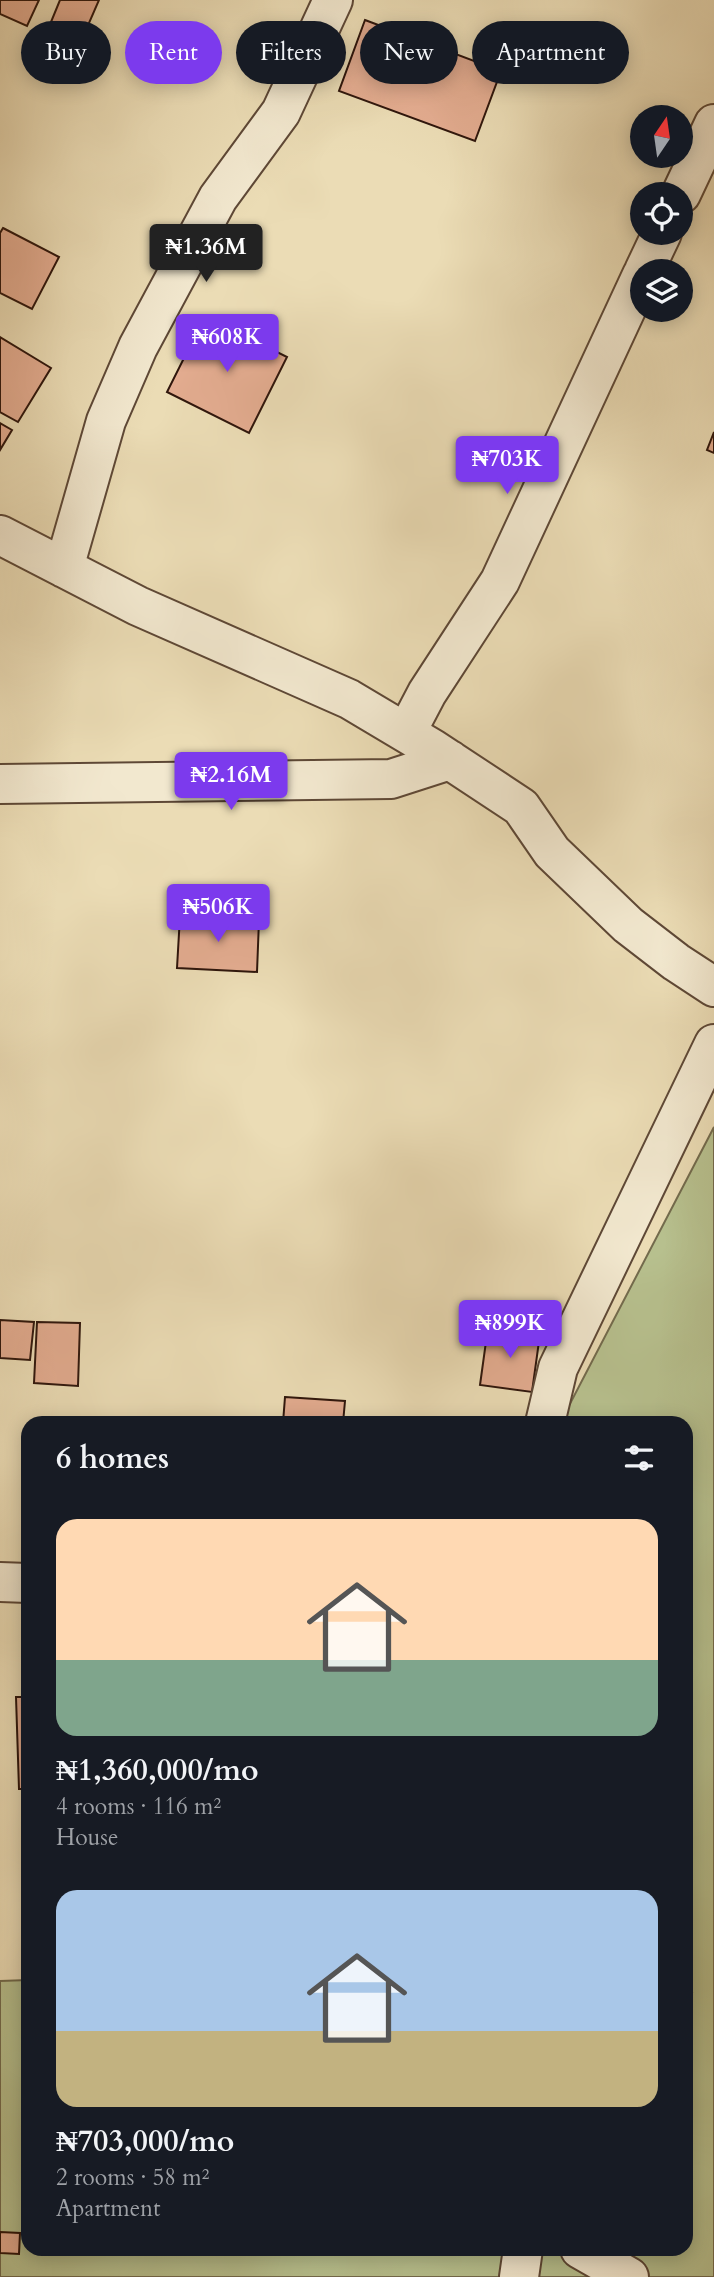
<!DOCTYPE html>
<html lang="en">
<head>
<meta charset="utf-8">
<style>
	body { margin:0; font-family:Cardo,serif; background:#20242c; color:#f1f3f6; height:100vh; display:flex; flex-direction:column; font-size:26px; white-space:nowrap }
	* { box-sizing:border-box; margin:0 }
	p { font-size:23px; color:#9ea1a6 }
	.icon { flex:none; width:38px; height:38px; fill:none; stroke:currentColor; stroke-width:2; stroke-linecap:round; stroke-linejoin:round }
	.map { position:relative; flex:1; overflow:hidden }
	.sheet { position:absolute; left:21px; top:1416px; width:672px; height:840px; display:flex; flex-direction:column; background:#171b24; border-radius:21px; box-shadow:0 4px 18px #0003 }
	.sheet>* { flex:none }
	.banner { position:absolute; left:21px; top:21px; width:672px; height:63px; display:flex; gap:14px }
	.needle { width:46px; rotate:13deg }
	.controls { position:absolute; left:630px; top:105px; display:grid; gap:14px }
	.controls a { display:grid; place-items:center; width:63px; height:63px; border-radius:50%; background:#171b24; box-shadow:0 4px 18px #0003; font-size:35px }
	.price { position:absolute; translate:-50% -60px; padding:0 16px; border-radius:7px; background:#7c3aed; color:#fff; font-size:23px; line-height:46px; filter:drop-shadow(0 2px 4px #0008) }
	.price::after { content:''; position:absolute; left:50%; top:42px; width:21px; height:16px; margin-left:-10px; background:inherit; clip-path:polygon(0 0,100% 0,50% 100%) }
	.price.selected { background:#222; color:#fff }
	ul { padding:0; list-style:none }
	li { display:grid; align-content:center; gap:14px; height:371px; padding:0 35px }
	li span { display:grid; place-items:center; height:217px; border-radius:21px; color:#555 }
	li>.icon { margin-inline-start:auto }
	span .icon { width:126px; height:126px; fill:#fffc; stroke-width:1 }
	li b { font-size:30px }
	h2 { display:flex; justify-content:space-between; align-items:center; height:84px; padding:0 35px; font-size:30px }
	.pill { padding:0 24px; border-radius:32px; background:#171b24; box-shadow:0 4px 18px #0003; font-size:24px; line-height:63px }
	.pill.selected { background:#7c3aed; color:#fff }
	.map>svg:first-child { display:block }
	.green { fill:#b7c08e; stroke:#736b4d; stroke-width:2 }
	.building { fill:#e3ac90; stroke:#2f160c; stroke-width:2 }
	.lines { fill:none; stroke-linecap:round; stroke-linejoin:round }
	.minor-casing { stroke:#5e4836; stroke-width:42 }
	.minor { stroke:#f2e8cf; stroke-width:38 }
</style>
</head>
<body>
<div class="map">
<svg width="714" height="2277" viewBox="0 0 714 2277">
	<rect width="100%" height="100%" fill="#ebdcb5"/>
	<filter id="stains"><feTurbulence type="fractalNoise" baseFrequency=".00286" numOctaves="4"/><feColorMatrix values="0 0 0 0 .2 0 0 0 0 .09 0 0 0 0 .02 0 0 0 .5 -.17"/></filter>
	<radialGradient id="worn" r=".72"><stop offset=".6" stop-color="#630" stop-opacity="0"/><stop offset="1" stop-color="#630" stop-opacity=".3"/></radialGradient>
	<path class="green" d="M 714,1127 L 714,2277 L 0,2277 L 0,1981 L 28,1980 L 28,2249 L 686,2249 L 686,1423 L 561,1421 Z"/>
	<path class="building" d="M 0,0 L 39,0 L 27,26 L 0,14 Z
		M 60,0 L 99,0 L 76,53 L 44,39 Z
		M 365,20 L 501,71 L 475,141 L 339,91 Z
		M 3,228 L 59,257 L 32,309 L 0,293 L 0,233 Z
		M 205,316 L 287,357 L 249,433 L 167,392 Z
		M 0,337 L 51,368 L 18,422 L 0,412 Z
		M 0,423 L 12,430 L 0,450 Z
		M 714,432 L 714,453 L 707,450 Z
		M 180,916 L 259,920 L 257,972 L 177,968 Z
		M 0,1320 L 34,1322 L 30,1360 L 0,1358 Z
		M 37,1322 L 80,1323 L 78,1386 L 34,1383 Z
		M 488,1327 L 540,1334 L 532,1392 L 480,1385 Z
		M 285,1397 L 345,1401 L 343,1423 L 283,1423 Z
		M 16,1697 L 28,1697 L 28,1789 L 19,1789 Z
		M 686,1992 L 692,1993 L 686,2028 Z
		M 0,2232 L 20,2233 L 19,2254 L 0,2253 Z"/>
	<g class="lines">
		<defs>
			<path id="minor" d="M 681,194 L 714,124
				M 644,271 L 662,233
				M 0,535 L 138,606 L 349,699 L 433,749 L 521,807 L 552,852 L 628,925 L 676,962 L 714,987
				M 64,568 L 106,421 L 138,347 L 218,198 L 281,112 L 333,0
				M 406,733 L 427,693 L 500,581 L 642,275
				M 0,784 L 391,779 L 450,760
				M 545,1423 L 558,1368 L 714,1044
				M 0,1582 L 28,1583
				M 580,2249 L 629,2277
				M 519,2277 L 523,2249"/>
		</defs>
		<use href="#minor" class="minor-casing"/>
		<use href="#minor" class="minor"/>
	</g>
	<rect width="100%" height="100%" filter="url(#stains)"/>
	<rect width="100%" height="100%" fill="url(#worn)"/>
</svg>
<div class="controls">
<a><svg class="needle" viewBox="-14 -14 28 28"><path d="M0-13l5 13h-10z" fill="#e53935"/><path d="M0 13l5-13h-10z" fill="#9ea1a6"/></svg></a>
<a><svg class="icon" aria-label="locate" viewBox="0 0 24 24"><circle cx="12" cy="12" r="6"/><path d="M12 2v4M12 18v4M2 12h4M18 12h4"/></svg></a>
<a><svg class="icon" aria-label="layers" viewBox="0 0 24 24"><path d="M12 4l9 5-9 5-9-5zM3 14l9 5 9-5"/></svg></a>
</div>
<b class="price selected" style="left:206px;top:284px">₦1.36M</b>
<b class="price" style="left:227px;top:374px">₦608K</b>
<b class="price" style="left:507px;top:496px">₦703K</b>
<b class="price" style="left:231px;top:812px">₦2.16M</b>
<b class="price" style="left:218px;top:944px">₦506K</b>
<b class="price" style="left:510px;top:1360px">₦899K</b>
<div class="banner">
<a class="pill">Buy</a>
<a class="pill selected">Rent</a>
<a class="pill">Filters</a>
<a class="pill">New</a>
<a class="pill">Apartment</a>
</div>
<section class="sheet">
<h2>6 homes<svg class="icon" aria-label="filters" viewBox="0 0 24 24"><path d="M4 7h16M4 17h16"/><circle cx="9" cy="7" r="2"/><circle cx="15" cy="17" r="2"/></svg></h2>
<ul>
<li><span style="background:linear-gradient(#ffd9b3 65%,#7fa58c 0)"><svg class="icon" aria-label="home" viewBox="0 0 24 24"><path d="M3 11l9-7 9 7M6 9v11h12V9"/></svg></span><div><b>₦1,360,000/mo</b><p>4 rooms · 116 m²</p><p>House</p></div></li>
<li><span style="background:linear-gradient(#a9c7e8 65%,#c2b280 0)"><svg class="icon" aria-label="home" viewBox="0 0 24 24"><path d="M3 11l9-7 9 7M6 9v11h12V9"/></svg></span><div><b>₦703,000/mo</b><p>2 rooms · 58 m²</p><p>Apartment</p></div></li>
</ul>
</section>
</div>
</body>
</html>
